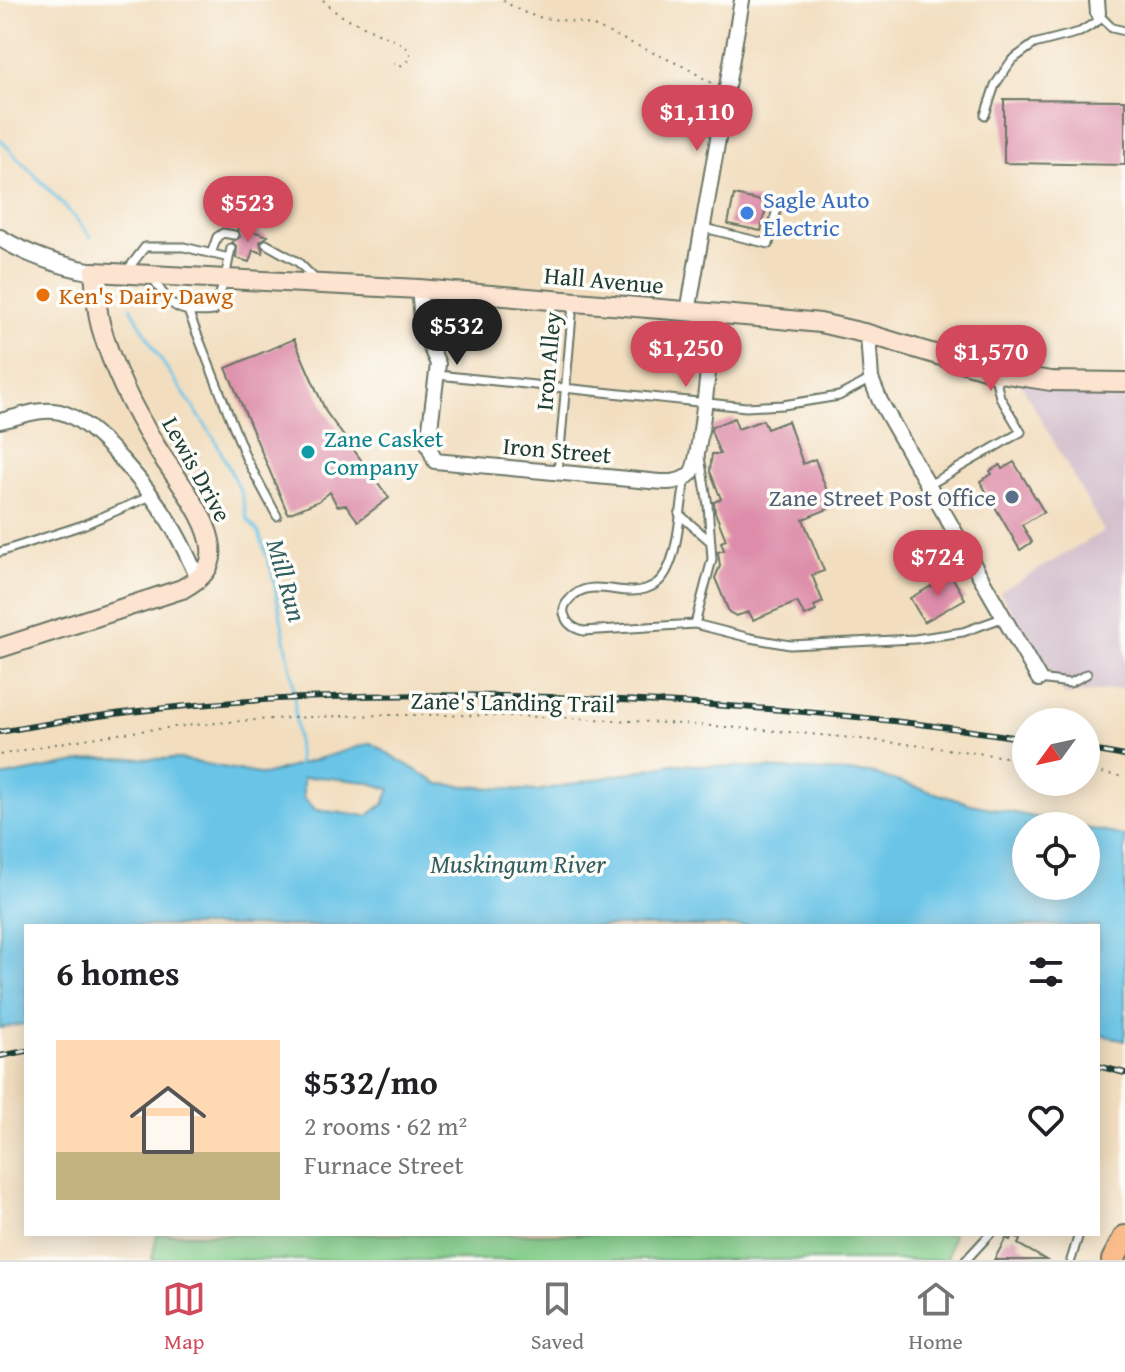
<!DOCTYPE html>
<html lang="en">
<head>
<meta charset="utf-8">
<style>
	body { margin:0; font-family:"Gentium Book Plus",serif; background:#f2f2f2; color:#202124; height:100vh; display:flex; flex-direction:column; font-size:30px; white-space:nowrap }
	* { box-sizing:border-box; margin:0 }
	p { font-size:26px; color:#757577 }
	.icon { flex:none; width:44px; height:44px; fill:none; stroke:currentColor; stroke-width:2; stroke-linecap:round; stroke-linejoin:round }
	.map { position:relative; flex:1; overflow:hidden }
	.panel { position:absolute; left:24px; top:924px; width:1076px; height:312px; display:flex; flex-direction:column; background:#fff; border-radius:0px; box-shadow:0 4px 20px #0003 }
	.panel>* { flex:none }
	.needle { width:52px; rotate:237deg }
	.fabs { position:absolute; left:1012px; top:708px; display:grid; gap:16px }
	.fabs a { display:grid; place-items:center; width:88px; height:88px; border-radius:50%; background:#fff; box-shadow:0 4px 20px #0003; font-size:40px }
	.price { position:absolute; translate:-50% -68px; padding:0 18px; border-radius:28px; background:#d1495b; color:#fff; font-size:26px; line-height:52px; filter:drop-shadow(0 2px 4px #0008) }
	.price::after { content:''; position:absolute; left:50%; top:48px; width:24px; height:18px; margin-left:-12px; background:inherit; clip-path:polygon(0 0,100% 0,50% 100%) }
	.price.on { background:#222; color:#fff }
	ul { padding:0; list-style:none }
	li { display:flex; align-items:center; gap:24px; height:200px; padding:0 32px }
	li+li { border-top:2px solid #e0e0e0 }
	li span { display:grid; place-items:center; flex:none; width:224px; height:160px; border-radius:0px; color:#555 }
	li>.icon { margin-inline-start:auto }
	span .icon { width:96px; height:96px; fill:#fffc; stroke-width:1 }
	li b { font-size:34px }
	h2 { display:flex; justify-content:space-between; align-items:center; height:96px; padding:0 32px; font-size:34px }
	.menu { display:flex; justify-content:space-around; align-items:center; height:112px; border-top:2px solid #e0e0e0; background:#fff; font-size:22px; color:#757577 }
	.menu a { display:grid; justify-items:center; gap:4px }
	.menu .on { color:#d1495b }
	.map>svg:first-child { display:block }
	.industrial { fill:#d1bdcb }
	.green { fill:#87d28f; stroke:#538862; stroke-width:2 }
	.water { fill:#69c4e7; stroke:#44808e; stroke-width:2; fill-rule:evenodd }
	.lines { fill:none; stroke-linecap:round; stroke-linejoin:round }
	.stream { stroke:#69c4e7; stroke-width:3 }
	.building { fill:#dd8ca9 }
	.service-casing { stroke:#697565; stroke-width:11 }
	.minor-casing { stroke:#697565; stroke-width:18 }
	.tertiary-casing { stroke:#697565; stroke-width:20 }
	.secondary-casing { stroke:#697565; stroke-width:22 }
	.primary-casing { stroke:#697565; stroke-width:26 }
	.path { stroke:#697565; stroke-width:2; stroke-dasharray:2 6; stroke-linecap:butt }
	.service { stroke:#fff; stroke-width:7 }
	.minor { stroke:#fff; stroke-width:14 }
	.tertiary { stroke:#fff; stroke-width:16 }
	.secondary { stroke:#fde4d1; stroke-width:18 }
	.primary { stroke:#fabc8b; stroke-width:22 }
	.rail-casing { stroke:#1f3d34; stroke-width:6 }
	.rail { stroke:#fdfcf7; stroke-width:3; stroke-dasharray:9; stroke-linecap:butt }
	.shop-dot { fill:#3f7fe0; stroke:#fdfcf7; stroke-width:3 }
	.food-dot { fill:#e8710a; stroke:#fdfcf7; stroke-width:3 }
	.culture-dot { fill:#0f9aa8; stroke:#fdfcf7; stroke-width:3 }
	.service-dot { fill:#5c6f8a; stroke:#fdfcf7; stroke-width:3 }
	.labels { text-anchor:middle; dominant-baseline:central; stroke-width:7; stroke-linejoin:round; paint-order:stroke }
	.shop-label { font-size:24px; fill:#366cbe; stroke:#fdfcf7; text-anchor:start }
	.street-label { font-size:24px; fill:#1f3d34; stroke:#fdfcf7 }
	.food-label { font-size:24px; fill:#c56008; stroke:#fdfcf7; text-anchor:start }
	.culture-label { font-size:24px; fill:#0d838f; stroke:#fdfcf7; text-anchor:start }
	.service-label { font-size:24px; fill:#4e5e75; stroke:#fdfcf7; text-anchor:end }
	.water-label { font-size:26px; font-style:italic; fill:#325f61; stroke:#fdfcf7 }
</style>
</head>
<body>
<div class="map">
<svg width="1125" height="1260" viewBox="0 0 1125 1260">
	<rect width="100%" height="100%" fill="#fdfcf7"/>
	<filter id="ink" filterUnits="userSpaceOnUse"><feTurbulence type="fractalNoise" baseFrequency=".0125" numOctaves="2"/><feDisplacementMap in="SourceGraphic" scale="16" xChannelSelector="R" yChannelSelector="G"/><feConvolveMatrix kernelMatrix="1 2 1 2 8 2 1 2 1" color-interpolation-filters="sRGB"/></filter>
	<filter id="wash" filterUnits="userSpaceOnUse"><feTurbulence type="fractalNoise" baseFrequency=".006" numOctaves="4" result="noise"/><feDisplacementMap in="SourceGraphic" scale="32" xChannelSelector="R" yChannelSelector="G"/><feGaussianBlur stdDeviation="1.8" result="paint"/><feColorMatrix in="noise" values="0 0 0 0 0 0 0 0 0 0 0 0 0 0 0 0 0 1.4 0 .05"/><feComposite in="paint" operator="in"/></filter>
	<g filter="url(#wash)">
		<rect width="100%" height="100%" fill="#f2debf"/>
		<path class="industrial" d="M 1020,382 L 1125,392 L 1125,688 L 1065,695 L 1000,592 L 1104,531 Z"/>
		<path class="green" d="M 157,1234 L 953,1234 L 947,1260 L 152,1260 Z"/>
		<path class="water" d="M 371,743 L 439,784 L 537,791 L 673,764 L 870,773 L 971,804 L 1078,826 L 1026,826 L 1026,886 L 1086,886 L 1086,828 L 1125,836 L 1125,1041 L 1098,1034 L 1098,926 L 26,926 L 26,1024 L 0,1028 L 0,777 L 98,758 L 180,759 L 264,775 ZM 320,777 L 366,782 L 390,789 L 384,804 L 367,816 L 316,810 L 303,797 L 303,778 Z"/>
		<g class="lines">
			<path class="stream" d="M 0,139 C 30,172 64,202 91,237
				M 131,307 L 157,354 L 214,438 L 241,492 L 247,519 L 259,533 L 272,572 L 293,680 L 299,767"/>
		</g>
		<g id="blocks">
			<path class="building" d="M 1004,99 L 1125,100 L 1125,165 L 1004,163 Z
				M 734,195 L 767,202 L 761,231 L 728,224 Z
				M 237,226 L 268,236 L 260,242 L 263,253 L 253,250 L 249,262 L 236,258 L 237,247 L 232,242 L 240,237 Z
				M 294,339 L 326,412 L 389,498 L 358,521 L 346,505 L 337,506 L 330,492 L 319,501 L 288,514 L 226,368 Z
				M 734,418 L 738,429 L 763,420 L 767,429 L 788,421 L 803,464 L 815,459 L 833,507 L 803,519 L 824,571 L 812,575 L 823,602 L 814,606 L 816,611 L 805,616 L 797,602 L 753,620 L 749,612 L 736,616 L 729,612 L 715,578 L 720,566 L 718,552 L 724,550 L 721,542 L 726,540 L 715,512 L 714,502 L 721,499 L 710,471 L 712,454 L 720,454 L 711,431 L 712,427 Z
				M 1014,462 L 1044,512 L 1022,525 L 1032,542 L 1020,550 L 980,481 L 992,474 L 990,471 L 1000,465 L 1002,469 Z
				M 951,575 L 965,599 L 924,622 L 910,598 Z
				M 1012,1235 L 1020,1240 L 1018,1244 L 1046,1260 L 994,1260 L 1006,1238 L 1010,1240 Z"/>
		</g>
	</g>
	<g filter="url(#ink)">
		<use href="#blocks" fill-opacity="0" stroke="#697565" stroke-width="2"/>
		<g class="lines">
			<defs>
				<path id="service" d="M 1099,15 L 1112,28 L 1125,31
					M 985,115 L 995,85 L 1012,60 L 1034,44 L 1080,32 L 1101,19
					M 704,228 L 769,244 L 776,212
					M 266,244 L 298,262 L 315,279
					M 211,254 L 217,237 L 223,233 L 234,235
					M 125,273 L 145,247 L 184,247 L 229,258
					M 153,278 C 170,307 179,315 214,311 L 225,279 L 231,248
					M 188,311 L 246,458 L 277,516
					M 438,375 L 746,407 L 783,405 L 839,396 L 871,379
					M 558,472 L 573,304
					M 686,478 C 679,507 680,565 657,583 C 651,588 641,591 633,591 C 612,592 586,579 569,600 C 565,604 562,610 565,616 C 567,625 576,629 583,631 L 695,624 L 750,638 L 790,645 L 915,639 L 963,632 L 1002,618
					M 929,485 L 1021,432 L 1000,397 L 994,373
					M 679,514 L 710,541
					M 0,552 L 83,525 L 151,496
					M 695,624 L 712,559 L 708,505 L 700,457
					M 1039,679 L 1070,683 L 1087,674
					M 966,1260 L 990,1234
					M 1071,1260 L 1079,1234"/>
				<path id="minor" d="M 1097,0 L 1098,13
					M 419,289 L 423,330 L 438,364 L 428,444 L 435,461 L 650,481 C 663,482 680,485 691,473 C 701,461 711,338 714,314
					M 688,312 L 742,0
					M 868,334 L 871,379 L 880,401 L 1039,679
					M 0,421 C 19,417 41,407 60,412 C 95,420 153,494 171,525 C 182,542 190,562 199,580"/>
				<path id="tertiary" d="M 0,238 C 30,256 60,266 94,272"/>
				<path id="secondary" d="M 0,648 L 182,589 C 202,578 216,567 210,541 C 204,512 174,475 158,450 C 135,413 113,369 101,327 C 96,309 96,290 94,272 L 419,289 L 769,318 L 820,323 L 868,334 L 994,372 L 1051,381 L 1125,382"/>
				<path id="primary" d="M 1113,1260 L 1125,1237"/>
			</defs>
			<use href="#service" class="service-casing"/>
			<use href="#minor" class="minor-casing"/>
			<use href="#tertiary" class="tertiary-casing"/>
			<use href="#secondary" class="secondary-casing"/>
			<use href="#primary" class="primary-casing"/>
			<path class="path" d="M 323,0 L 338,14 L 404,45 L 410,52 L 410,60 L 400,66 L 394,64
				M 503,0 C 540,27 557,14 596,27 L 687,68 L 713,84
				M 0,755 C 178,716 362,711 543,717 C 705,723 866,736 1026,760
				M 1086,770 L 1125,777"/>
			<use href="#service" class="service"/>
			<use href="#minor" class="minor"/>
			<use href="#tertiary" class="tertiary"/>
			<use href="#secondary" class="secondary"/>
			<use href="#primary" class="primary"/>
			<defs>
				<path id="rail" d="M 0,732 C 204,693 415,690 622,700 C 757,706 892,718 1026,739
					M 1086,749 L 1125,756
					M 0,1056 L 26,1051
					M 1098,1066 L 1125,1073"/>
			</defs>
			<use href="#rail" class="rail-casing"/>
			<use href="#rail" class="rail"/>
		</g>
	</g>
	<circle class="shop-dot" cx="747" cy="213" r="8"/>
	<circle class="food-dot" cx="43" cy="295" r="8"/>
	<circle class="culture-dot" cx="308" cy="452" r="8"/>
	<circle class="service-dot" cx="1012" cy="497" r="8"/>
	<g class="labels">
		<g class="shop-label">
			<text x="763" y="199">Sagle Auto<tspan x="763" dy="28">Electric</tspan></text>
		</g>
		<g class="street-label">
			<text transform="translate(604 280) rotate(5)">Hall Avenue</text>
			<text transform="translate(548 361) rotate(-85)">Iron Alley</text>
			<text transform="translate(557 450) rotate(5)">Iron Street</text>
			<text transform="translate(197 469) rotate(61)">Lewis Drive</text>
			<text transform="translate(513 702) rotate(1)">Zane's Landing Trail</text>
		</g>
		<g class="food-label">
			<text x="59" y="295">Ken's Dairy Dawg</text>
		</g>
		<g class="culture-label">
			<text x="324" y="438">Zane Casket<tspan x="324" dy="28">Company</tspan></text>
		</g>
		<g class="service-label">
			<text x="996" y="497">Zane Street Post Office</text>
		</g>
		<g class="water-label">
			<text transform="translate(287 580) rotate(74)">Mill Run</text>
			<text x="518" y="863">Muskingum River</text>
		</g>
	</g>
</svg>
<div class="fabs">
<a><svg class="needle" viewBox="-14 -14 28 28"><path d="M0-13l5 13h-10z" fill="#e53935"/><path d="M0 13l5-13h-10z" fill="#757577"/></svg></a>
<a><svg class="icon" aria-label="locate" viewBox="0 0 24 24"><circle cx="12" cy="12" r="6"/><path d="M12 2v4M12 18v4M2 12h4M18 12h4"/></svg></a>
</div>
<b class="price" style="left:697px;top:153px">$1,110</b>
<b class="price" style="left:248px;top:244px">$523</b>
<b class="price on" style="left:457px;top:367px">$532</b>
<b class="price" style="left:686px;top:389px">$1,250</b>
<b class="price" style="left:991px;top:393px">$1,570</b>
<b class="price" style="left:938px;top:598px">$724</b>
<section class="panel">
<h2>6 homes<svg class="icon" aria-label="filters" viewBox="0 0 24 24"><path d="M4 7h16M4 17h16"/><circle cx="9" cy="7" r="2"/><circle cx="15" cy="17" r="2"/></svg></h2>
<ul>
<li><span style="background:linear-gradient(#ffd9b3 70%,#c2b280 0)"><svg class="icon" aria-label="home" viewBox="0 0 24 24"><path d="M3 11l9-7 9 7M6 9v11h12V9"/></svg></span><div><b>$532/mo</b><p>2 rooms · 62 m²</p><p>Furnace Street</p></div><svg class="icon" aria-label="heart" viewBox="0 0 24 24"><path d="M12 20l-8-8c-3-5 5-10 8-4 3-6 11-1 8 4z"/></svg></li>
</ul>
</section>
</div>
<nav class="menu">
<a class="on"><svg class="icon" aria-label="map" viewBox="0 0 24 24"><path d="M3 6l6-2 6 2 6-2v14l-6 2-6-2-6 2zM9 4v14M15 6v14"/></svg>Map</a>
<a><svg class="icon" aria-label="saved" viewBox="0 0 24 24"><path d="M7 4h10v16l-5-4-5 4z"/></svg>Saved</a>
<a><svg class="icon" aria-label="home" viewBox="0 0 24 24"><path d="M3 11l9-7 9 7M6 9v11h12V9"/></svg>Home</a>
</nav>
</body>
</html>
